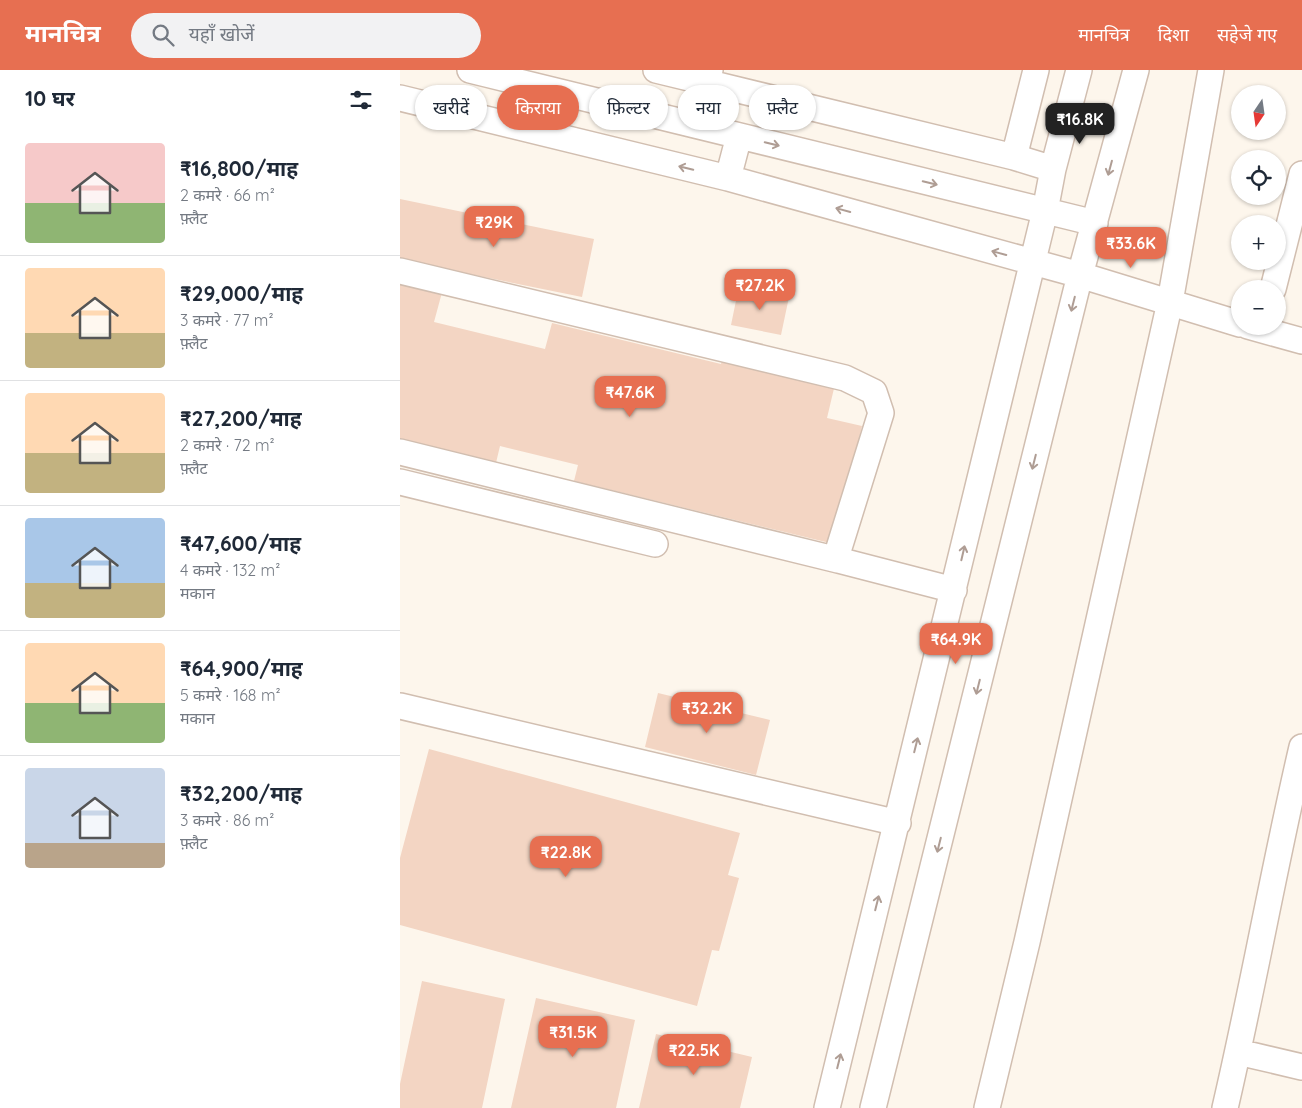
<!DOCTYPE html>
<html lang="hi">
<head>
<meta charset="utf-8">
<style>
	body { margin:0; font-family:Quicksand,"Noto Sans Devanagari",sans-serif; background:#f2f2f3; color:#1f2937; height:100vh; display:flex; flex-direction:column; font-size:19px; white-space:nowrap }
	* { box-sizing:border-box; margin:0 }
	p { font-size:16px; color:#747a83 }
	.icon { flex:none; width:28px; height:28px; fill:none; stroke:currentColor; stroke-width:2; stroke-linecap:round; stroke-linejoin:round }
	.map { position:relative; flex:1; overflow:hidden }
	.sheet { display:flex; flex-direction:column; background:#fff; width:400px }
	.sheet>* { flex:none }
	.banner { position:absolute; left:15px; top:15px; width:475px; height:45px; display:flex; gap:10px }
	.needle { width:32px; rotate:193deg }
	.tools { position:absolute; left:831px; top:15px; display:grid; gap:10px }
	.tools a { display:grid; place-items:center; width:55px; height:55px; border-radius:50%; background:#fff; box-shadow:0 1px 4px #0004; font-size:25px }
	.price { position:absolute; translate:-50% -42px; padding:0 11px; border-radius:10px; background:#e76f51; color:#fff; font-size:16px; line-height:32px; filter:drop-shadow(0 1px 2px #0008) }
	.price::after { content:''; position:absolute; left:50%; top:30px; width:15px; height:11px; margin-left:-8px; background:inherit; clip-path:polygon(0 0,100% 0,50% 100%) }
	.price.current { background:#222; color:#fff }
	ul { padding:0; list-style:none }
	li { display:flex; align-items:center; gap:15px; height:125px; padding:0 25px }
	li+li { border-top:1px solid #e0e1e3 }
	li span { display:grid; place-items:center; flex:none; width:140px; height:100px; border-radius:5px; color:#555 }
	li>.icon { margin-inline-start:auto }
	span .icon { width:60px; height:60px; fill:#fffc; stroke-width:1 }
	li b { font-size:21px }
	h2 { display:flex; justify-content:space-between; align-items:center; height:60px; padding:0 25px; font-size:21px }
	.pill { padding:0 18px; border-radius:22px; background:#fff; box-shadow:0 1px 4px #0004; font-size:18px; line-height:45px }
	.pill.current { background:#e76f51; color:#fff }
	header { display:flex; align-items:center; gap:30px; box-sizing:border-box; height:70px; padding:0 25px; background:#e76f51; color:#fff }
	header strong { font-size:24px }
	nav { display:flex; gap:28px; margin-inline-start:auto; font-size:18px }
	.search { width:350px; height:45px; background:#f2f2f3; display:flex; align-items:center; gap:12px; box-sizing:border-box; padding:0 18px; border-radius:28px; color:#747a83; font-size:19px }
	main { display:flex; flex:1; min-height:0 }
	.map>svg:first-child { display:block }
	.building { fill:#f3d5c3 }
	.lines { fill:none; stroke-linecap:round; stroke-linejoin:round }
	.minor-casing { stroke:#d1beb0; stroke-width:28 }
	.minor { stroke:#fff; stroke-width:25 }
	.oneway { stroke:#af9d94 }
</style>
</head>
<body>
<header>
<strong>मानचित्र</strong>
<div class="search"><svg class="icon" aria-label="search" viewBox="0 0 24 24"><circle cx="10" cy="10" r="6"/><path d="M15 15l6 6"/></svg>यहाँ खोजें</div>
<nav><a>मानचित्र</a><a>दिशा</a><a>सहेजे गए</a></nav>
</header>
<main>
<section class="sheet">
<h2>10 घर<svg class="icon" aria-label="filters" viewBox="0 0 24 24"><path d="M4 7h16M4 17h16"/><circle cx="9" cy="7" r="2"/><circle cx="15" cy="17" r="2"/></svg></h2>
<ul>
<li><span style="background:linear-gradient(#f6c9c9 60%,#8fb573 0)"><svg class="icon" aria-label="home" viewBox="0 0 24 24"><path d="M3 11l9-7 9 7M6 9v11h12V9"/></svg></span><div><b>₹16,800/माह</b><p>2 कमरे · 66 m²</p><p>फ़्लैट</p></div></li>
<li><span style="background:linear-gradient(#ffd9b3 65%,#c2b280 0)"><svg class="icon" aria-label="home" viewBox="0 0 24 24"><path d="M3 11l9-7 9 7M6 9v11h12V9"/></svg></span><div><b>₹29,000/माह</b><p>3 कमरे · 77 m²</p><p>फ़्लैट</p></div></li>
<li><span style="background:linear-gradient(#ffd9b3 60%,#c2b280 0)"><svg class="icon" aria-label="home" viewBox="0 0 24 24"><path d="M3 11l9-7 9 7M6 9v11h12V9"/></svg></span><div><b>₹27,200/माह</b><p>2 कमरे · 72 m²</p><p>फ़्लैट</p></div></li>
<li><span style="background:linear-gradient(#a9c7e8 65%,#c2b280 0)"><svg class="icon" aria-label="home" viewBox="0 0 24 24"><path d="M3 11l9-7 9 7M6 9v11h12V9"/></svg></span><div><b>₹47,600/माह</b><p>4 कमरे · 132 m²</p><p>मकान</p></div></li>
<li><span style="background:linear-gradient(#ffd9b3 60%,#8fb573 0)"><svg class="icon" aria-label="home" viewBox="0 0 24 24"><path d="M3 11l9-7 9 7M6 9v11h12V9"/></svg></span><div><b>₹64,900/माह</b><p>5 कमरे · 168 m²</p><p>मकान</p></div></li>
<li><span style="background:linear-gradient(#c9d6e8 75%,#b9a48a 0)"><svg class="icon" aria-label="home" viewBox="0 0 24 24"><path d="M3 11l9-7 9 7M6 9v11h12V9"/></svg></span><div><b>₹32,200/माह</b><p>3 कमरे · 86 m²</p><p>फ़्लैट</p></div></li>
</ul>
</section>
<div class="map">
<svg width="902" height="1038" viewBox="0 0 902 1038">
	<rect width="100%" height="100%" fill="#fdf6ec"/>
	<path class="building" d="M 0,129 L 194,169 L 182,227 L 0,190 Z
		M 0,204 L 44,215 L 34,252 L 145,279 L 152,253 L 321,294 L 324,283 L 436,310 L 427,348 L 462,356 L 434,474 L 174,411 L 178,395 L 100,376 L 95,397 L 0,374 Z
		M 339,216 L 389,227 L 381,265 L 331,255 Z
		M 258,623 L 370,650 L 356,705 L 245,677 Z
		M 29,679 L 340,763 L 328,805 L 339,808 L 319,881 L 312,880 L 297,936 L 0,855 L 0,788 Z
		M 22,911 L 105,929 L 82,1038 L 0,1038 L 0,1014 Z
		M 136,928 L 235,950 L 216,1038 L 111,1038 Z
		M 256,964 L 352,987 L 340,1038 L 239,1038 Z"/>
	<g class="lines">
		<defs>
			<path id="minor" d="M 70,0 L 695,153
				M 256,0 L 614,87 L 653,99
				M 0,28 L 328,108 L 680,205 L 840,254
				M 296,55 L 310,0
				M 614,87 L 636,0
				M 328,108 L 339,66
				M 0,201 L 445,308 L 474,322 L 481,343 L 439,478 L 438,490 L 554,520
				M 873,219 L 902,104
				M 848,256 L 902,271
				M 0,382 L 438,490
				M 0,412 L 255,474
				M 0,636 L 498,753
				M 838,982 L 902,997
				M 427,1038 L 645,141 L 653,99 L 679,0
				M 473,1038 L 680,205 L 736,0
				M 587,1038 L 627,872 L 770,232 L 811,0
				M 825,1038 C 853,918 874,797 902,677"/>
		</defs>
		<use href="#minor" class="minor-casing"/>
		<use href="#minor" class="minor"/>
	</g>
	<defs><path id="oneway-shaft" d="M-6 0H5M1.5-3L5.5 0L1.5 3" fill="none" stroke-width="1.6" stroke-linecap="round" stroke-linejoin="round" transform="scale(1.25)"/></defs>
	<g class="oneway">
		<use href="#oneway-shaft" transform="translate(372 74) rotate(14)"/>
		<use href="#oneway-shaft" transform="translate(286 98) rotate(-166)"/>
		<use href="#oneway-shaft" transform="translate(710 98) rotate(105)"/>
		<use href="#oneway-shaft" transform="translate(530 113) rotate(14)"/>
		<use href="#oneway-shaft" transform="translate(443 140) rotate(-165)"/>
		<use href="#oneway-shaft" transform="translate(599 183) rotate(-165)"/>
		<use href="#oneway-shaft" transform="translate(673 234) rotate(104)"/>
		<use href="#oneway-shaft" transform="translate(634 392) rotate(104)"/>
		<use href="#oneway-shaft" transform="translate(563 483) rotate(-77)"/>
		<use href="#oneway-shaft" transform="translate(578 617) rotate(104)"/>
		<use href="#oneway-shaft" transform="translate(516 675) rotate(-76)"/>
		<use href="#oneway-shaft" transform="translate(539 775) rotate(104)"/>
		<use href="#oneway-shaft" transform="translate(477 833) rotate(-76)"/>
		<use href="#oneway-shaft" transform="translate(439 991) rotate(-76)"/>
	</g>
</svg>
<div class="tools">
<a><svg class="needle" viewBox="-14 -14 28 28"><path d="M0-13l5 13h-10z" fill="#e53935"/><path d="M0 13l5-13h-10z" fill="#747a83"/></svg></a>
<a><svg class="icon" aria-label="locate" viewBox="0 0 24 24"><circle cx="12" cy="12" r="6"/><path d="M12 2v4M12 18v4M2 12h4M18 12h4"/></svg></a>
<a>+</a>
<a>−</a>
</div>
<b class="price current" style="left:680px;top:75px">₹16.8K</b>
<b class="price" style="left:94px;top:178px">₹29K</b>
<b class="price" style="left:731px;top:199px">₹33.6K</b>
<b class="price" style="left:360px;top:241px">₹27.2K</b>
<b class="price" style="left:230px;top:348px">₹47.6K</b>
<b class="price" style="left:556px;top:595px">₹64.9K</b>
<b class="price" style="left:307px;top:664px">₹32.2K</b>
<b class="price" style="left:166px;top:808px">₹22.8K</b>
<b class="price" style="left:173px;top:988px">₹31.5K</b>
<b class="price" style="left:294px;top:1006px">₹22.5K</b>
<div class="banner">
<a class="pill">खरीदें</a>
<a class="pill current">किराया</a>
<a class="pill">फ़िल्टर</a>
<a class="pill">नया</a>
<a class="pill">फ़्लैट</a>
</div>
</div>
</main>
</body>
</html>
